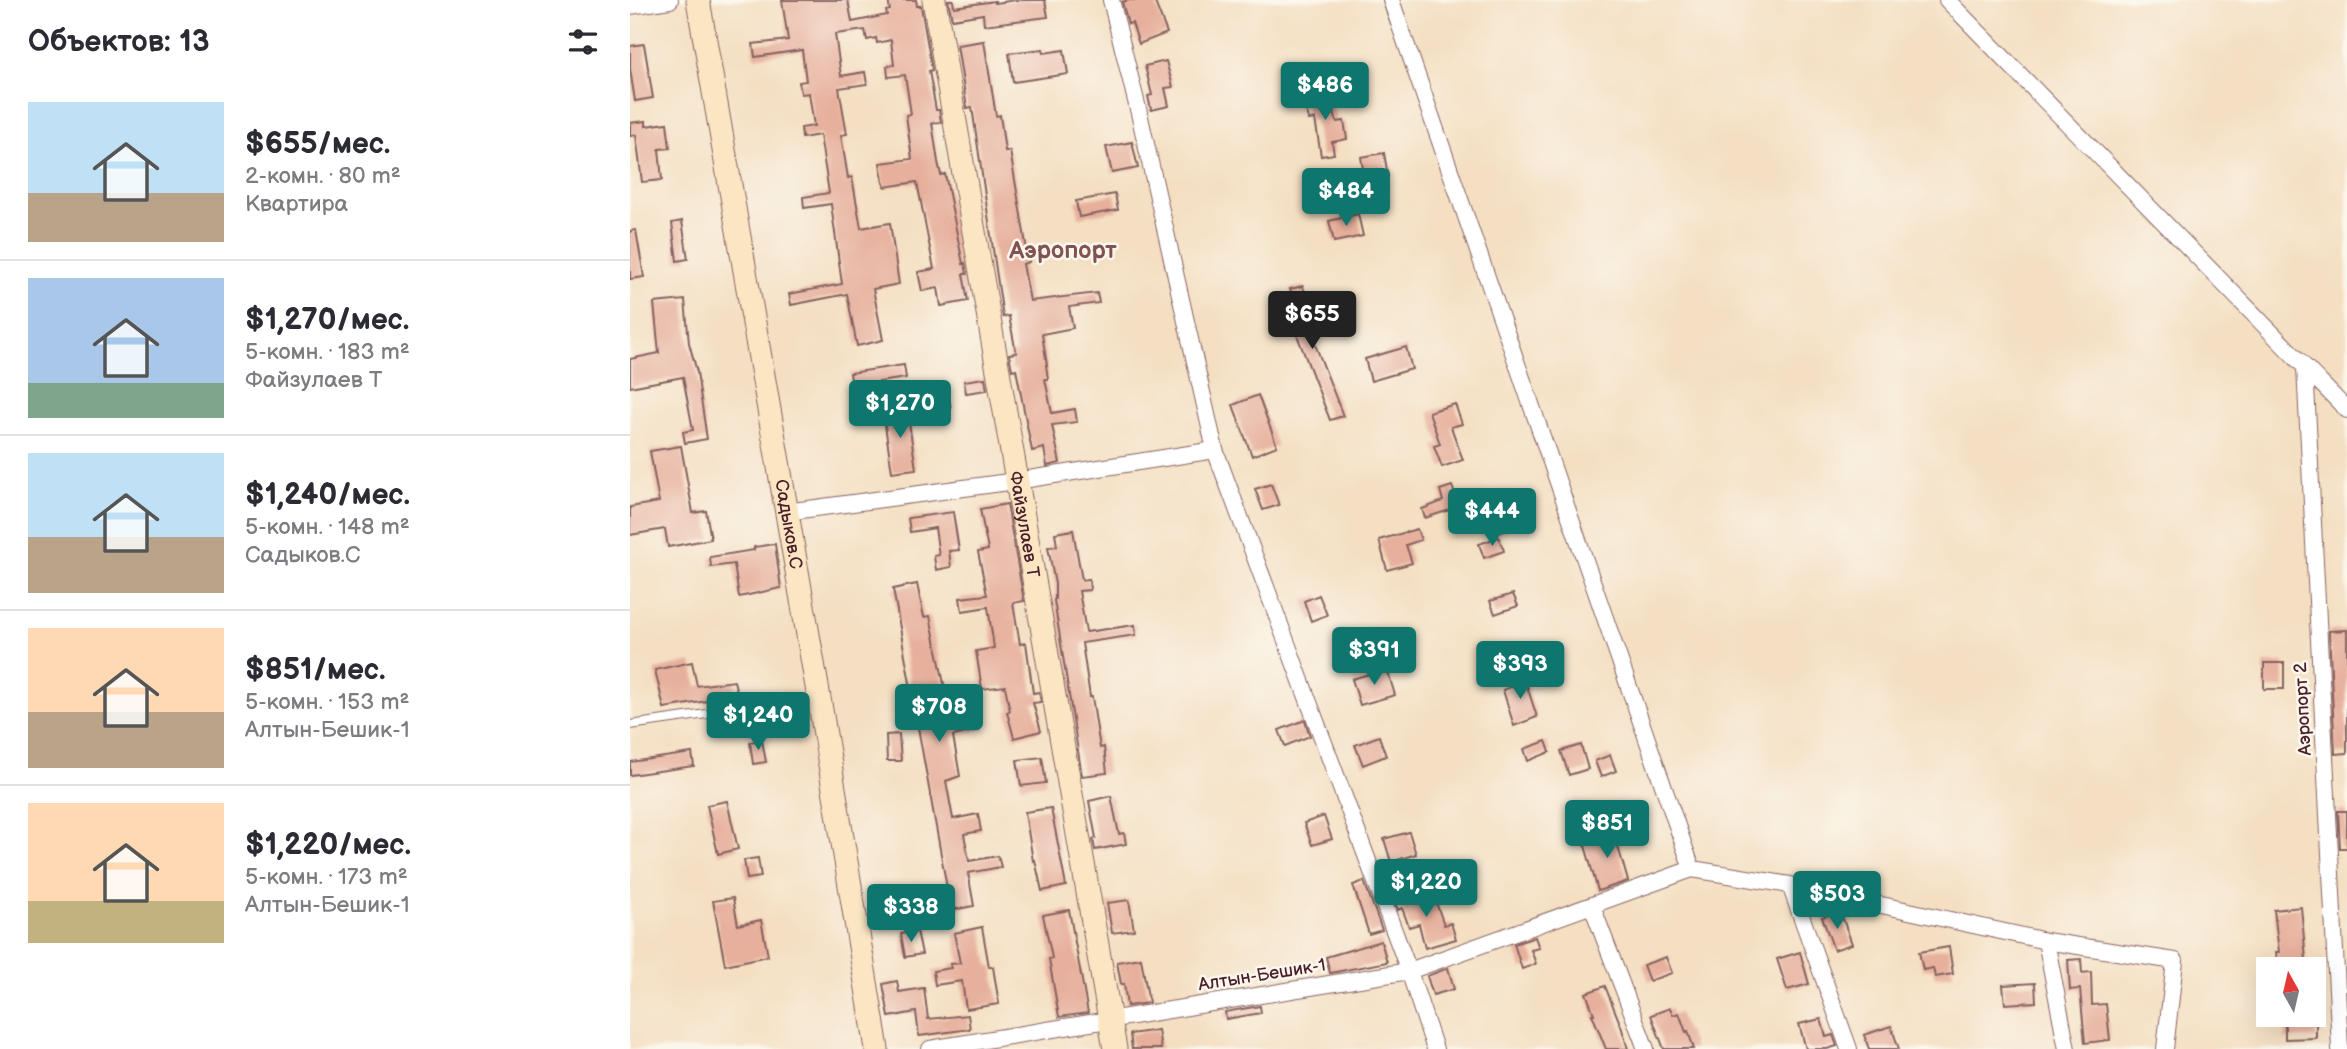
<!DOCTYPE html>
<html lang="ru">
<head>
<meta charset="utf-8">
<style>
	body { margin:0; font-family:"Balsamiq Sans",sans-serif; background:#f2f2f3; color:#2b2b33; height:100vh; display:flex; flex-direction:column; font-size:26px; white-space:nowrap }
	* { box-sizing:border-box; margin:0 }
	p { font-size:23px; color:#7c7c81 }
	.icon { flex:none; width:38px; height:38px; fill:none; stroke:currentColor; stroke-width:2; stroke-linecap:round; stroke-linejoin:round }
	.map { position:relative; flex:1; overflow:hidden }
	.sheet { display:flex; flex-direction:column; background:#fff; width:630px }
	.sheet>* { flex:none }
	.needle { width:46px; rotate:352deg }
	.fabs { position:absolute; left:1626px; top:957px; display:grid; gap:14px }
	.fabs a { display:grid; place-items:center; width:70px; height:70px; border-radius:0px; background:#fff; box-shadow:0 7px 28px #0002; font-size:35px }
	.price { position:absolute; translate:-50% -60px; padding:0 16px; border-radius:7px; background:#0f766e; color:#fff; font-size:23px; line-height:46px; filter:drop-shadow(0 2px 4px #0008) }
	.price::after { content:''; position:absolute; left:50%; top:42px; width:21px; height:16px; margin-left:-10px; background:inherit; clip-path:polygon(0 0,100% 0,50% 100%) }
	.price.selected { background:#222; color:#fff }
	ul { padding:0; list-style:none }
	li { display:flex; align-items:center; gap:21px; height:175px; padding:0 28px }
	li+li { border-top:2px solid #e1e1e2 }
	li span { display:grid; place-items:center; flex:none; width:196px; height:140px; border-radius:0px; color:#555 }
	li>.icon { margin-inline-start:auto }
	span .icon { width:84px; height:84px; fill:#fffc; stroke-width:1 }
	li b { font-size:30px }
	h2 { display:flex; justify-content:space-between; align-items:center; height:84px; padding:0 28px; font-size:30px }
	main { display:flex; flex:1; min-height:0 }
	.map>svg:first-child { display:block }
	.building { fill:#e7b09d }
	.lines { fill:none; stroke-linecap:round; stroke-linejoin:round }
	.lane-casing { stroke:#866260; stroke-width:10 }
	.street-casing { stroke:#866260; stroke-width:18 }
	.secondary-casing { stroke:#866260; stroke-width:25 }
	.lane { stroke:#fff; stroke-width:8 }
	.street { stroke:#fff; stroke-width:16 }
	.secondary { stroke:#fbe6c4; stroke-width:23 }
	.labels { text-anchor:middle; dominant-baseline:central; stroke-width:5; stroke-linejoin:round; paint-order:stroke }
	.street-label { font-size:18px; fill:#4a1f2b; stroke:#fbf7ec }
	.district-label { font-size:24px; font-weight:bold; fill:#815253; stroke:#fbf7ec }
</style>
</head>
<body>
<main>
<section class="sheet">
<h2>Объектов: 13<svg class="icon" aria-label="filters" viewBox="0 0 24 24"><path d="M4 7h16M4 17h16"/><circle cx="9" cy="7" r="2"/><circle cx="15" cy="17" r="2"/></svg></h2>
<ul>
<li><span style="background:linear-gradient(#bfe0f5 65%,#b9a48a 0)"><svg class="icon" aria-label="home" viewBox="0 0 24 24"><path d="M3 11l9-7 9 7M6 9v11h12V9"/></svg></span><div><b>$655/мес.</b><p>2-комн. · 80 m²</p><p>Квартира</p></div></li>
<li><span style="background:linear-gradient(#a9c7e8 75%,#7fa58c 0)"><svg class="icon" aria-label="home" viewBox="0 0 24 24"><path d="M3 11l9-7 9 7M6 9v11h12V9"/></svg></span><div><b>$1,270/мес.</b><p>5-комн. · 183 m²</p><p>Файзулаев Т</p></div></li>
<li><span style="background:linear-gradient(#bfe0f5 60%,#b9a48a 0)"><svg class="icon" aria-label="home" viewBox="0 0 24 24"><path d="M3 11l9-7 9 7M6 9v11h12V9"/></svg></span><div><b>$1,240/мес.</b><p>5-комн. · 148 m²</p><p>Садыков.С</p></div></li>
<li><span style="background:linear-gradient(#ffd9b3 60%,#b9a48a 0)"><svg class="icon" aria-label="home" viewBox="0 0 24 24"><path d="M3 11l9-7 9 7M6 9v11h12V9"/></svg></span><div><b>$851/мес.</b><p>5-комн. · 153 m²</p><p>Алтын-Бешик-1</p></div></li>
<li><span style="background:linear-gradient(#ffd9b3 70%,#c2b280 0)"><svg class="icon" aria-label="home" viewBox="0 0 24 24"><path d="M3 11l9-7 9 7M6 9v11h12V9"/></svg></span><div><b>$1,220/мес.</b><p>5-комн. · 173 m²</p><p>Алтын-Бешик-1</p></div></li>
</ul>
</section>
<div class="map">
<svg width="1717" height="1049" viewBox="0 0 1717 1049">
	<rect width="100%" height="100%" fill="#fbf7ec"/>
	<filter id="ink" filterUnits="userSpaceOnUse"><feTurbulence type="fractalNoise" baseFrequency=".0143" numOctaves="2"/><feDisplacementMap in="SourceGraphic" scale="14" xChannelSelector="R" yChannelSelector="G"/><feConvolveMatrix kernelMatrix="1 2 1 2 8 2 1 2 1" color-interpolation-filters="sRGB"/></filter>
	<filter id="wash" filterUnits="userSpaceOnUse"><feTurbulence type="fractalNoise" baseFrequency=".00686" numOctaves="4" result="noise"/><feDisplacementMap in="SourceGraphic" scale="28" xChannelSelector="R" yChannelSelector="G"/><feGaussianBlur stdDeviation="1.57" result="paint"/><feColorMatrix in="noise" values="0 0 0 0 0 0 0 0 0 0 0 0 0 0 0 0 0 1.4 0 .05"/><feComposite in="paint" operator="in"/></filter>
	<g filter="url(#wash)">
		<rect width="100%" height="100%" fill="#f4dfc2"/>
		<g id="blocks">
			<path class="building" d="M 152,0 L 218,0 L 222,22 L 257,15 L 256,11 L 260,10 L 258,0 L 286,0 L 287,6 L 291,6 L 302,70 L 299,71 L 306,110 L 309,110 L 311,122 L 302,123 L 308,162 L 311,175 L 315,174 L 333,264 L 335,263 L 337,274 L 333,274 L 338,301 L 311,306 L 308,288 L 292,291 L 288,272 L 304,269 L 287,182 L 255,187 L 253,181 L 250,163 L 282,159 L 276,115 L 281,114 L 275,75 L 258,77 L 257,66 L 264,65 L 261,40 L 247,43 L 246,38 L 237,40 L 235,30 L 205,34 L 211,76 L 235,72 L 237,84 L 209,88 L 217,134 L 211,135 L 218,178 L 222,177 L 231,228 L 260,223 L 269,284 L 243,289 L 253,340 L 227,346 L 217,294 L 161,305 L 159,294 L 212,284 L 201,204 L 174,208 L 173,197 L 199,193 L 190,135 L 172,138 L 171,128 L 184,126 L 179,93 L 171,94 L 169,82 L 176,81 L 172,50 L 125,57 L 123,44 L 158,40 Z
				M 318,0 L 323,0 L 324,7 L 365,1 L 365,3 L 386,0 L 415,0 L 418,17 L 354,25 L 353,14 L 322,19 Z
				M 499,0 L 524,0 L 537,33 L 509,44 L 502,23 L 498,24 L 492,2 Z
				M 354,41 L 366,116 L 370,115 L 375,151 L 380,151 L 399,262 L 393,264 L 400,301 L 467,293 L 469,303 L 439,307 L 443,328 L 412,334 L 417,365 L 416,365 L 418,379 L 415,379 L 422,413 L 445,409 L 447,422 L 422,425 L 430,463 L 417,466 L 414,448 L 402,451 L 386,369 L 382,370 L 379,354 L 386,353 L 379,316 L 373,317 L 342,107 L 337,108 L 327,45 Z
				M 14,44 L 23,98 L 5,101 L 0,69 L 0,46 Z
				M 413,49 L 414,53 L 434,50 L 438,74 L 383,82 L 379,53 Z
				M 536,61 L 543,87 L 535,88 L 539,106 L 521,110 L 518,96 L 522,95 L 515,66 Z
				M 698,92 L 707,122 L 714,121 L 717,139 L 702,142 L 704,154 L 691,156 L 685,119 L 679,120 L 673,99 Z
				M 16,121 L 16,126 L 37,123 L 40,148 L 29,149 L 32,180 L 12,182 L 6,135 L 0,136 L 0,123 Z
				M 502,142 L 508,168 L 482,173 L 476,147 Z
				M 754,153 L 758,176 L 735,180 L 731,157 Z
				M 485,194 L 488,210 L 449,217 L 446,201 Z
				M 728,214 L 733,236 L 704,242 L 699,221 Z
				M 52,221 L 58,259 L 47,261 L 42,223 Z
				M 6,230 L 14,277 L 0,279 L 0,231 Z
				M 673,286 L 683,325 L 678,326 L 713,416 L 700,420 L 665,330 L 657,301 L 663,299 L 660,289 Z
				M 55,300 L 59,343 L 67,372 L 77,439 L 55,443 L 53,432 L 63,430 L 53,377 L 0,387 L 0,359 L 29,353 L 24,303 Z
				M 776,347 L 782,369 L 741,381 L 735,359 Z
				M 274,365 L 276,378 L 242,383 L 246,407 L 226,411 L 220,373 Z
				M 355,378 L 357,390 L 336,393 L 334,381 Z
				M 317,389 L 321,409 L 302,413 L 298,392 Z
				M 628,395 L 647,446 L 622,456 L 603,405 Z
				M 825,404 L 832,424 L 821,427 L 833,460 L 812,467 L 804,446 L 810,444 L 799,412 Z
				M 277,409 L 286,469 L 262,472 L 253,412 Z
				M 51,446 L 63,513 L 76,511 L 81,539 L 38,547 L 35,529 L 0,535 L 0,507 L 29,502 L 20,451 Z
				M 641,484 L 649,505 L 633,510 L 625,489 Z
				M 822,486 L 826,497 L 835,494 L 838,504 L 795,518 L 792,509 L 813,501 L 810,490 Z
				M 869,500 L 880,529 L 868,533 L 857,504 Z
				M 377,504 L 394,601 L 383,603 L 390,644 L 396,643 L 403,693 L 409,692 L 411,702 L 403,703 L 411,731 L 384,738 L 377,712 L 380,711 L 375,686 L 352,689 L 346,651 L 364,648 L 358,607 L 332,611 L 330,598 L 357,595 L 348,552 L 358,550 L 350,509 Z
				M 323,512 L 329,550 L 319,551 L 321,567 L 306,570 L 304,556 L 309,555 L 305,528 L 280,532 L 278,518 Z
				M 787,529 L 791,540 L 776,545 L 782,563 L 757,570 L 749,540 Z
				M 443,530 L 452,580 L 459,579 L 460,590 L 449,591 L 456,632 L 505,625 L 506,635 L 452,643 L 460,697 L 462,697 L 470,748 L 474,747 L 477,773 L 452,776 L 424,600 L 425,599 L 425,584 L 418,547 L 427,546 L 425,533 Z
				M 869,537 L 874,551 L 854,558 L 849,544 Z
				M 145,544 L 151,588 L 109,597 L 104,564 L 81,567 L 80,557 L 124,550 L 124,547 Z
				M 287,584 L 294,617 L 300,616 L 319,708 L 331,705 L 333,715 L 345,713 L 349,730 L 323,736 L 330,776 L 316,781 L 323,819 L 348,814 L 351,831 L 334,834 L 339,861 L 368,856 L 371,867 L 338,873 L 344,906 L 321,910 L 263,589 Z
				M 883,594 L 888,606 L 865,614 L 860,601 Z
				M 689,595 L 697,615 L 681,621 L 674,601 Z
				M 1717,630 L 1717,753 L 1705,754 L 1699,631 Z
				M 62,662 L 67,686 L 104,681 L 108,696 L 34,708 L 25,670 Z
				M 1634,663 L 1654,663 L 1654,689 L 1634,689 Z
				M 757,669 L 765,695 L 730,705 L 722,679 Z
				M 893,674 L 907,717 L 884,726 L 873,690 L 883,686 L 881,679 Z
				M 675,720 L 680,736 L 655,746 L 649,730 Z
				M 269,734 L 271,761 L 257,761 L 256,735 Z
				M 749,736 L 756,756 L 733,765 L 725,745 Z
				M 132,740 L 136,762 L 123,764 L 120,742 Z
				M 916,741 L 920,752 L 898,761 L 894,749 Z
				M 951,745 L 958,769 L 939,775 L 931,751 Z
				M 62,753 L 64,766 L 0,775 L 0,762 Z
				M 980,755 L 986,771 L 971,777 L 965,761 Z
				M 412,757 L 416,783 L 391,786 L 387,760 Z
				M 481,796 L 489,834 L 494,833 L 496,844 L 465,850 L 463,839 L 466,838 L 459,801 Z
				M 97,801 L 108,849 L 88,854 L 77,805 Z
				M 421,808 L 436,886 L 412,891 L 405,860 L 403,861 L 395,812 Z
				M 1708,811 L 1717,811 L 1717,848 L 1710,848 Z
				M 694,816 L 702,839 L 682,845 L 674,823 Z
				M 993,830 L 996,840 L 987,843 L 998,881 L 968,891 L 954,842 Z
				M 779,832 L 786,854 L 761,862 L 754,839 Z
				M 128,858 L 131,877 L 117,879 L 114,860 Z
				M 734,881 L 752,930 L 739,934 L 723,885 Z
				M 802,891 L 814,925 L 821,923 L 826,939 L 795,948 L 789,924 L 779,927 L 772,908 L 768,910 L 763,899 L 771,896 L 773,900 Z
				M 103,898 L 108,925 L 131,920 L 138,956 L 95,965 L 83,901 Z
				M 499,900 L 504,930 L 482,933 L 477,903 Z
				M 1671,907 L 1677,970 L 1648,970 L 1646,952 L 1649,952 L 1644,910 Z
				M 439,910 L 458,1013 L 429,1017 L 419,959 L 422,958 L 413,915 Z
				M 1210,911 L 1222,944 L 1204,950 L 1192,917 Z
				M 352,927 L 359,967 L 363,967 L 369,1004 L 336,1009 L 332,981 L 305,985 L 303,971 L 321,968 L 320,964 L 330,963 L 324,933 Z
				M 287,931 L 292,954 L 275,957 L 271,934 Z
				M 905,937 L 909,948 L 901,950 L 906,964 L 892,969 L 884,944 Z
				M 751,941 L 757,962 L 700,973 L 696,957 Z
				M 1319,947 L 1323,974 L 1305,977 L 1303,968 L 1293,970 L 1289,952 Z
				M 1170,952 L 1179,984 L 1157,990 L 1147,959 Z
				M 1036,957 L 1042,973 L 1019,981 L 1013,965 Z
				M 511,958 L 519,1003 L 497,1006 L 494,984 L 491,984 L 487,962 Z
				M 1451,959 L 1452,973 L 1461,972 L 1462,1005 L 1476,1004 L 1480,1040 L 1455,1043 L 1450,989 L 1440,990 L 1438,960 Z
				M 818,968 L 824,989 L 803,995 L 797,976 Z
				M 267,981 L 269,992 L 294,988 L 298,1019 L 338,1015 L 340,1029 L 289,1036 L 286,1012 L 259,1017 L 253,984 Z
				M 1405,983 L 1406,1002 L 1375,1004 L 1373,985 Z
				M 975,986 L 991,1026 L 998,1049 L 976,1049 L 962,1014 L 964,1014 L 956,993 Z
				M 630,1006 L 631,1013 L 596,1019 L 595,1012 Z
				M 1040,1008 L 1043,1015 L 1049,1013 L 1056,1032 L 1058,1031 L 1064,1049 L 1034,1049 L 1021,1015 Z
				M 1655,1015 L 1686,1015 L 1686,1038 L 1655,1039 Z
				M 1191,1019 L 1196,1037 L 1203,1035 L 1207,1046 L 1197,1049 L 1176,1049 L 1169,1024 Z
				M 1261,1026 L 1269,1049 L 1239,1049 L 1234,1035 Z
				M 528,1030 L 531,1049 L 502,1049 L 500,1034 Z"/>
		</g>
	</g>
	<g filter="url(#ink)">
		<use href="#blocks" fill-opacity="0" stroke="#866260" stroke-width="2"/>
		<g class="lines">
			<defs>
				<path id="lane" d="M 0,725 L 188,698"/>
				<path id="street" d="M 481,0 L 509,113 L 585,450
					M 761,0 L 1062,869 L 1160,885 L 1416,941 L 1545,961 L 1535,1049
					M 1317,0 L 1717,410
					M 0,6 L 40,0
					M 1675,367 L 1710,1049
					M 156,512 L 386,481 L 585,450 L 779,971 L 805,1049
					M 1160,885 L 1219,1049
					M 962,906 L 1016,1049
					M 1416,941 L 1437,1049
					M 300,1049 L 779,971 L 1062,869"/>
				<g id="secondary">
					<path id="s1" d="M 68,0 L 189,698 L 247,1049"/>
					<path id="s2" d="M 304,0 L 485,1049"/>
				</g>
			</defs>
			<use href="#lane" class="lane-casing"/>
			<use href="#street" class="street-casing"/>
			<use href="#secondary" class="secondary-casing"/>
			<use href="#lane" class="lane"/>
			<use href="#street" class="street"/>
			<use href="#secondary" class="secondary"/>
		</g>
	</g>
	<g class="labels">
		<g class="street-label">
			<text stroke="none"><textPath href="#s1" startOffset="532">Садыков.С</textPath></text>
			<text stroke="none"><textPath href="#s2" startOffset="532">Файзулаев Т</textPath></text>
			<text transform="translate(1673 709) rotate(-93)">Аэропорт 2</text>
			<text transform="translate(632 975) rotate(-9)">Алтын-Бешик-1</text>
		</g>
		<g class="district-label">
			<text x="433" y="250">Аэропорт</text>
		</g>
	</g>
</svg>
<div class="fabs">
<a><svg class="needle" viewBox="-14 -14 28 28"><path d="M0-13l5 13h-10z" fill="#e53935"/><path d="M0 13l5-13h-10z" fill="#7c7c81"/></svg></a>
</div>
<b class="price" style="left:695px;top:122px">$486</b>
<b class="price" style="left:716px;top:228px">$484</b>
<b class="price selected" style="left:682px;top:351px">$655</b>
<b class="price" style="left:270px;top:440px">$1,270</b>
<b class="price" style="left:862px;top:548px">$444</b>
<b class="price" style="left:744px;top:687px">$391</b>
<b class="price" style="left:890px;top:701px">$393</b>
<b class="price" style="left:309px;top:744px">$708</b>
<b class="price" style="left:128px;top:752px">$1,240</b>
<b class="price" style="left:977px;top:860px">$851</b>
<b class="price" style="left:796px;top:919px">$1,220</b>
<b class="price" style="left:1207px;top:931px">$503</b>
<b class="price" style="left:281px;top:944px">$338</b>
</div>
</main>
</body>
</html>
